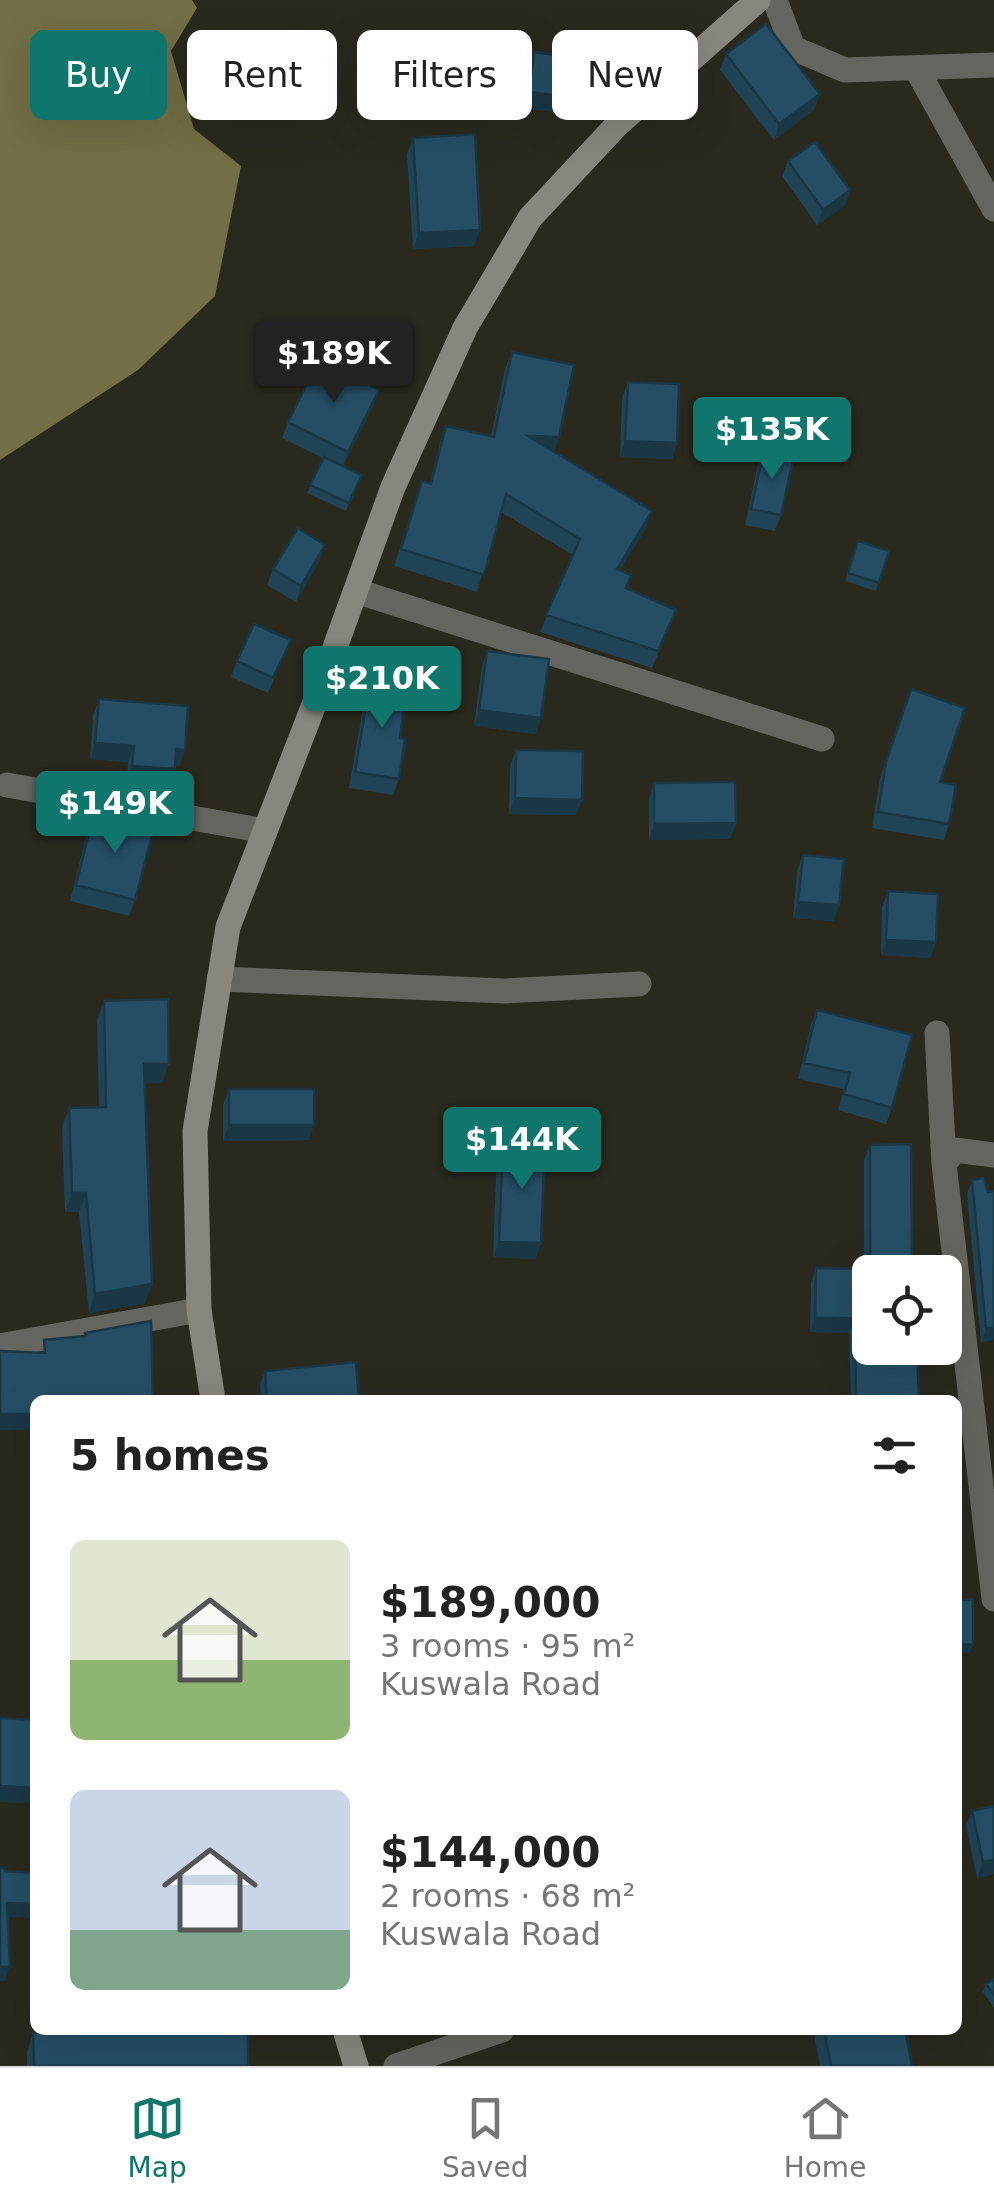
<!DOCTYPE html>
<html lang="en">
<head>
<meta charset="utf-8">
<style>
	body { margin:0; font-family:"DejaVu Sans",sans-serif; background:#f6f6f6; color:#222; height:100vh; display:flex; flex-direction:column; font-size:38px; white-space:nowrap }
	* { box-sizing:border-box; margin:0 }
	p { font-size:32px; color:#767676 }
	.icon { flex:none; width:55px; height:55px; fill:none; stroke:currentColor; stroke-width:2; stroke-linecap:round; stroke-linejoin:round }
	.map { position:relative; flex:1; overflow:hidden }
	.panel { position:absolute; left:30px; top:1395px; width:932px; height:640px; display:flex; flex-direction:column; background:#fff; border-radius:15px; box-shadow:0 10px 40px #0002 }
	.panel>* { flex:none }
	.hud { position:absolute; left:30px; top:30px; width:935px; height:90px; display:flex; gap:20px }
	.controls { position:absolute; left:852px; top:1255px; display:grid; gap:20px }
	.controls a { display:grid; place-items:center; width:110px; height:110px; border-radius:15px; background:#fff; box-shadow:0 10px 40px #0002; font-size:50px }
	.price { position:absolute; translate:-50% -85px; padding:0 22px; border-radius:10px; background:#0f766e; color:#fff; font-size:32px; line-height:65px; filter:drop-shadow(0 2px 5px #0008) }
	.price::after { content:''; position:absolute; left:50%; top:60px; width:30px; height:22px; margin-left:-15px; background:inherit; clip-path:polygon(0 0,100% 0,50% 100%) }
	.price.on { background:#222; color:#fff }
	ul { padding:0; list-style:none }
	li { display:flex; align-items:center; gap:30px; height:250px; padding:0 40px }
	li span { display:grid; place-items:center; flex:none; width:280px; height:200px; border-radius:15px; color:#555 }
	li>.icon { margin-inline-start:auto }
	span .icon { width:120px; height:120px; fill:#fffc; stroke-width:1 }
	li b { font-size:42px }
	h2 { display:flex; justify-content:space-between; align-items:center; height:120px; padding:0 40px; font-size:42px }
	.tag { padding:0 35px; border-radius:15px; background:#fff; box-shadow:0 10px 40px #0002; font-size:35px; line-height:90px }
	.tag.on { background:#0f766e; color:#fff }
	.tab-bar { display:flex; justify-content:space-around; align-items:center; height:140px; border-top:2px solid #e0e0e0; background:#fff; font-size:28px; color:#767676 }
	.tab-bar a { display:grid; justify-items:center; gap:5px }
	.tab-bar .on { color:#0f766e }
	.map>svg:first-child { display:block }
	.water { fill:#726e45 }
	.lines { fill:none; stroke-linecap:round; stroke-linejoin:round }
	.street { stroke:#65655f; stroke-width:25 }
	.secondary { stroke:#88877e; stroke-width:25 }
	.wall { fill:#204356 }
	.shaded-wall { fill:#1a3746 }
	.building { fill:#254e64; stroke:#1a3746; stroke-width:2.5 }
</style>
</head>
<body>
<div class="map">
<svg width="994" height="2066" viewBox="0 0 994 2066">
	<rect width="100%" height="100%" fill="#2a291e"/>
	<path class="water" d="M 0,0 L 192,0 L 197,8 L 171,51 L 194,129 L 241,166 L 215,296 L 138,370 L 0,460 Z"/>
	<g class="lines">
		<path class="street" d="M 775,0 L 793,48 L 845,70 L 994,65
			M 916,68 L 994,209
			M 356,591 L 822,739
			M 7,785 L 265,831
			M 219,979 L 505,991 L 639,984
			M 937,1033 L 944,1164 L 994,1599
			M 944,1164 L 955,1150 L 994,1155
			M 0,1346 L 199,1310
			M 396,2066 L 502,2030"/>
		<path class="secondary" d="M 213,1400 L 199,1310 L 195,1131 L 228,927 L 320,689 L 393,487 L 465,328 L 530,218 L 616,126 L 758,0
			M 345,2030 L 356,2066"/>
	</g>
	<path class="wall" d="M 534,52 L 595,117 L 523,108 L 528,68 Z
		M 726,54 L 820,94 L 814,110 L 774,140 L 720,70 Z
		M 413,138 L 474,246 L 413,249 L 407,154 Z
		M 788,161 L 850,190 L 844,206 L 817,225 L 782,176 Z
		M 512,352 L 559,437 L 554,452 L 646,528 L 620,570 L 626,588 L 676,610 L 652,668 L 540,632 L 573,555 L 501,512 L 477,592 L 394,566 L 422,481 L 430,483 L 440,443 L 446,426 L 491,436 L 505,369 Z
		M 628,382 L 677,443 L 672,459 L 620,457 L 622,398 Z
		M 373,406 L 343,466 L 362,475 L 346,511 L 307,493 L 323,458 L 282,438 L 288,422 Z
		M 764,449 L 781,515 L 775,531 L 745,525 L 758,464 Z
		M 858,541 L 889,551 L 876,591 L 845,581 Z
		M 320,560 L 296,602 L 267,585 L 273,569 Z
		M 291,640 L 268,693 L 231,677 L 237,661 Z
		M 487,651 L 536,734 L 474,726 L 482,667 Z
		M 371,675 L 400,738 L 399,779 L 393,795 L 349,788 L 366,691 Z
		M 911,689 L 940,782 L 949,824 L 944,840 L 872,828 L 880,778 Z
		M 99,699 L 185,750 L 179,766 L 175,766 L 169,784 L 127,782 L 128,762 L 90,759 L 93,715 Z
		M 516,750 L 576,815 L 509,814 L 510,766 Z
		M 654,783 L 736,823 L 730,839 L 649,840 L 649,799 Z
		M 94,813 L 135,900 L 129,916 L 70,901 L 88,829 Z
		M 803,855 L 834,921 L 793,918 L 797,871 Z
		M 888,891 L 936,942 L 930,958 L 881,955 L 882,907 Z
		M 104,1001 L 162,1083 L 145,1083 L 145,1303 L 89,1313 L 79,1212 L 65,1212 L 62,1127 L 69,1108 L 99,1108 L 97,1020 Z
		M 817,1010 L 892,1108 L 886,1124 L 838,1110 L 844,1089 L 798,1079 L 811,1025 Z
		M 229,1089 L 309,1140 L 223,1141 L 223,1105 Z
		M 503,1140 L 536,1259 L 493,1257 L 497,1155 Z
		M 870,1145 L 870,1272 L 919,1400 L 851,1400 L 849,1333 L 810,1332 L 811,1283 L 816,1268 L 864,1269 L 864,1160 Z
		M 972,1180 L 988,1192 L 994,1339 L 981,1343 L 967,1194 Z
		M 265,1371 L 359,1400 L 261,1400 L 260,1385 Z
		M 994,1806 L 994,1874 L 977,1878 L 966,1826 L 972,1811 Z
		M 994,1979 L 994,2008 L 983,1992 L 986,1984 Z
		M 66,2030 L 248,2030 L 248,2066 L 27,2066 L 27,2052 L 33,2033 L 66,2033 Z
		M 813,2030 L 905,2030 L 912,2066 L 820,2066 Z"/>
	<path class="shaded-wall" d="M 529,92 L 601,101 L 595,117 L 523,108 Z
		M 820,94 L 814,110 L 774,140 L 779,124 Z
		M 850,190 L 844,206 L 817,225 L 823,210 Z
		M 480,230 L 474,246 L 413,249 L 419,233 Z
		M 379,390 L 373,406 L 342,467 L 348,452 Z
		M 528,436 L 559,437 L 553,455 Z
		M 625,441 L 677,443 L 672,459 L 620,457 Z
		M 652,511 L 646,528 L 610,586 L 617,569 Z
		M 325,545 L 320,560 L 296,602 L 301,586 Z
		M 479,710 L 541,718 L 536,734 L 474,726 Z
		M 95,743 L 134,746 L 128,762 L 90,759 Z
		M 176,749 L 185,750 L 179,766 L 170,765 Z
		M 132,766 L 175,769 L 169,784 L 127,782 Z
		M 515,798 L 582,800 L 576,815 L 509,814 Z
		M 736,823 L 730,839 L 649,840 L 654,824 Z
		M 798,902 L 839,905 L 834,921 L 793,918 Z
		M 886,940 L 936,942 L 930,958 L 881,955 Z
		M 144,1064 L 169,1064 L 162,1083 L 137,1083 Z
		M 229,1125 L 314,1125 L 309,1140 L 223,1141 Z
		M 72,1193 L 86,1193 L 79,1212 L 65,1212 Z
		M 499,1242 L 541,1243 L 536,1259 L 493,1257 Z
		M 152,1284 L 145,1303 L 89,1313 L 95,1294 Z
		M 945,1303 L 951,1303 L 945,1318 Z
		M 815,1318 L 855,1318 L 849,1333 L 810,1332 Z
		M 994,1327 L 994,1339 L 981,1343 L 986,1329 Z
		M 0,1414 L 35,1414 L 35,1430 L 0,1430 Z
		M 958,1644 L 973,1645 L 970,1653 L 958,1652 Z
		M 0,1786 L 35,1788 L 35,1804 L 0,1802 Z
		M 994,1860 L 994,1874 L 977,1878 L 983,1862 Z
		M 7,1903 L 35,1904 L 35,1918 L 2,1917 Z
		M 0,1967 L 10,1967 L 5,1981 L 0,1981 Z"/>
	<path class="building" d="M 766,24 L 820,94 L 779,124 L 726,54 Z
		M 534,52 L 607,62 L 601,101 L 529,92 Z
		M 475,134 L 480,230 L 419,233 L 413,138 Z
		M 815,142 L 850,190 L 823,210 L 788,161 Z
		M 512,352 L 574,365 L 559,437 L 528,436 L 652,511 L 617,569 L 631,575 L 626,588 L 676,610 L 658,651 L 546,615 L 580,539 L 506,494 L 484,575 L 401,549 L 422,481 L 431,484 L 446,426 L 494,437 Z
		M 319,360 L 379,390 L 348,452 L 288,422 Z
		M 628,382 L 679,384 L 677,443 L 625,441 Z
		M 764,449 L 794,455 L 781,515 L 751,509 Z
		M 324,457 L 362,475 L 349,503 L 310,485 Z
		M 298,528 L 325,545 L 301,586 L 273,569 Z
		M 858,541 L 889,551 L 879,583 L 848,573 Z
		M 254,624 L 291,640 L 273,678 L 237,661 Z
		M 487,651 L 549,659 L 541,718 L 479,710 Z
		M 371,675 L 406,691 L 400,738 L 405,739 L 399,779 L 355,772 Z
		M 911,689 L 965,708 L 940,782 L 956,785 L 949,824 L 878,812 L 886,762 Z
		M 99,699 L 188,706 L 185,750 L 176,749 L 175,769 L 132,766 L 134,746 L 95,743 Z
		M 516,750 L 583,751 L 582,800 L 515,798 Z
		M 735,782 L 736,823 L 654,824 L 654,783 Z
		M 94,813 L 154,828 L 135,900 L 76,885 Z
		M 803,855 L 844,859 L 839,905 L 798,902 Z
		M 888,891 L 938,894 L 936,942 L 886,940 Z
		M 168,999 L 169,1064 L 144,1064 L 152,1284 L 95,1294 L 86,1193 L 72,1193 L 69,1108 L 106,1107 L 104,1001 Z
		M 817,1010 L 912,1035 L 892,1108 L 844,1094 L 850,1073 L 804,1063 Z
		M 229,1089 L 314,1089 L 314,1125 L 229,1125 Z
		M 503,1140 L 545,1141 L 541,1243 L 499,1242 Z
		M 911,1144 L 912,1270 L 947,1268 L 951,1303 L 945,1303 L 945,1272 L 870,1272 L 870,1348 L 917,1348 L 919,1400 L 856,1400 L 855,1318 L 815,1318 L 816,1268 L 870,1269 L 870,1145 Z
		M 984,1178 L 988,1192 L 994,1191 L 994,1327 L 986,1329 L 972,1180 Z
		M 151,1321 L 153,1400 L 35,1400 L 35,1414 L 0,1414 L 0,1351 L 45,1353 L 44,1340 L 86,1336 L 85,1333 Z
		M 356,1362 L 359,1400 L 267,1400 L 265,1371 Z
		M 973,1599 L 973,1645 L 958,1644 L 958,1601 Z
		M 0,1718 L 35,1720 L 35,1788 L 0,1786 Z
		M 994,1806 L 994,1860 L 983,1862 L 972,1811 Z
		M 0,1868 L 5,1868 L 5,1871 L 35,1873 L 35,1904 L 7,1903 L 10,1967 L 0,1967 Z
		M 994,1979 L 994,1995 L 986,1984 Z
		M 73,2030 L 248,2030 L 248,2066 L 34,2066 L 33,2033 L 73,2033 Z
		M 824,2030 L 905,2030 L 912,2066 L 831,2066 Z"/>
</svg>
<div class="controls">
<a><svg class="icon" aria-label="locate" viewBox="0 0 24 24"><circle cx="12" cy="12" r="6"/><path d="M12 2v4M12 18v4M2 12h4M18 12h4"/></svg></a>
</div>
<b class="price on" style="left:334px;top:406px">$189K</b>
<b class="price" style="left:772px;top:482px">$135K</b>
<b class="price" style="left:382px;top:731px">$210K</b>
<b class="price" style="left:115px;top:856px">$149K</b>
<b class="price" style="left:522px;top:1192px">$144K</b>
<div class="hud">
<a class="tag on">Buy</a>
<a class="tag">Rent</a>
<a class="tag">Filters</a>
<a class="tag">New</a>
</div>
<section class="panel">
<h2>5 homes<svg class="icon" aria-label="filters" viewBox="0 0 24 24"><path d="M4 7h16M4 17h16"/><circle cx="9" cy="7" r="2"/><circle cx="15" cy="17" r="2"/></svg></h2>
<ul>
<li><span style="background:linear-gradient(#dfe7d0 60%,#8fb573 0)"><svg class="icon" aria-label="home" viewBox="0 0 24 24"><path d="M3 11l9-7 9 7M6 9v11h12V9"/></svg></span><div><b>$189,000</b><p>3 rooms · 95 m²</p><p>Kuswala Road</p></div></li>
<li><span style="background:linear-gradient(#c9d6e8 70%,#7fa58c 0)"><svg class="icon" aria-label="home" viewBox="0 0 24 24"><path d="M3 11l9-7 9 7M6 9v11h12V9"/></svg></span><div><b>$144,000</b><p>2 rooms · 68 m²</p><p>Kuswala Road</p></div></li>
</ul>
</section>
</div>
<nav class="tab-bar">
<a class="on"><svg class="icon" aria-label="map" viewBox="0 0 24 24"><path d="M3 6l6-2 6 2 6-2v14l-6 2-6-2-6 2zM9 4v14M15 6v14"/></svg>Map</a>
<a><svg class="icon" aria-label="saved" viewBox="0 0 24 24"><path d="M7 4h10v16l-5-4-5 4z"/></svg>Saved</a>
<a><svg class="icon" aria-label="home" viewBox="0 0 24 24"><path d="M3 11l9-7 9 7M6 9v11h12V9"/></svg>Home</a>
</nav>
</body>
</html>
